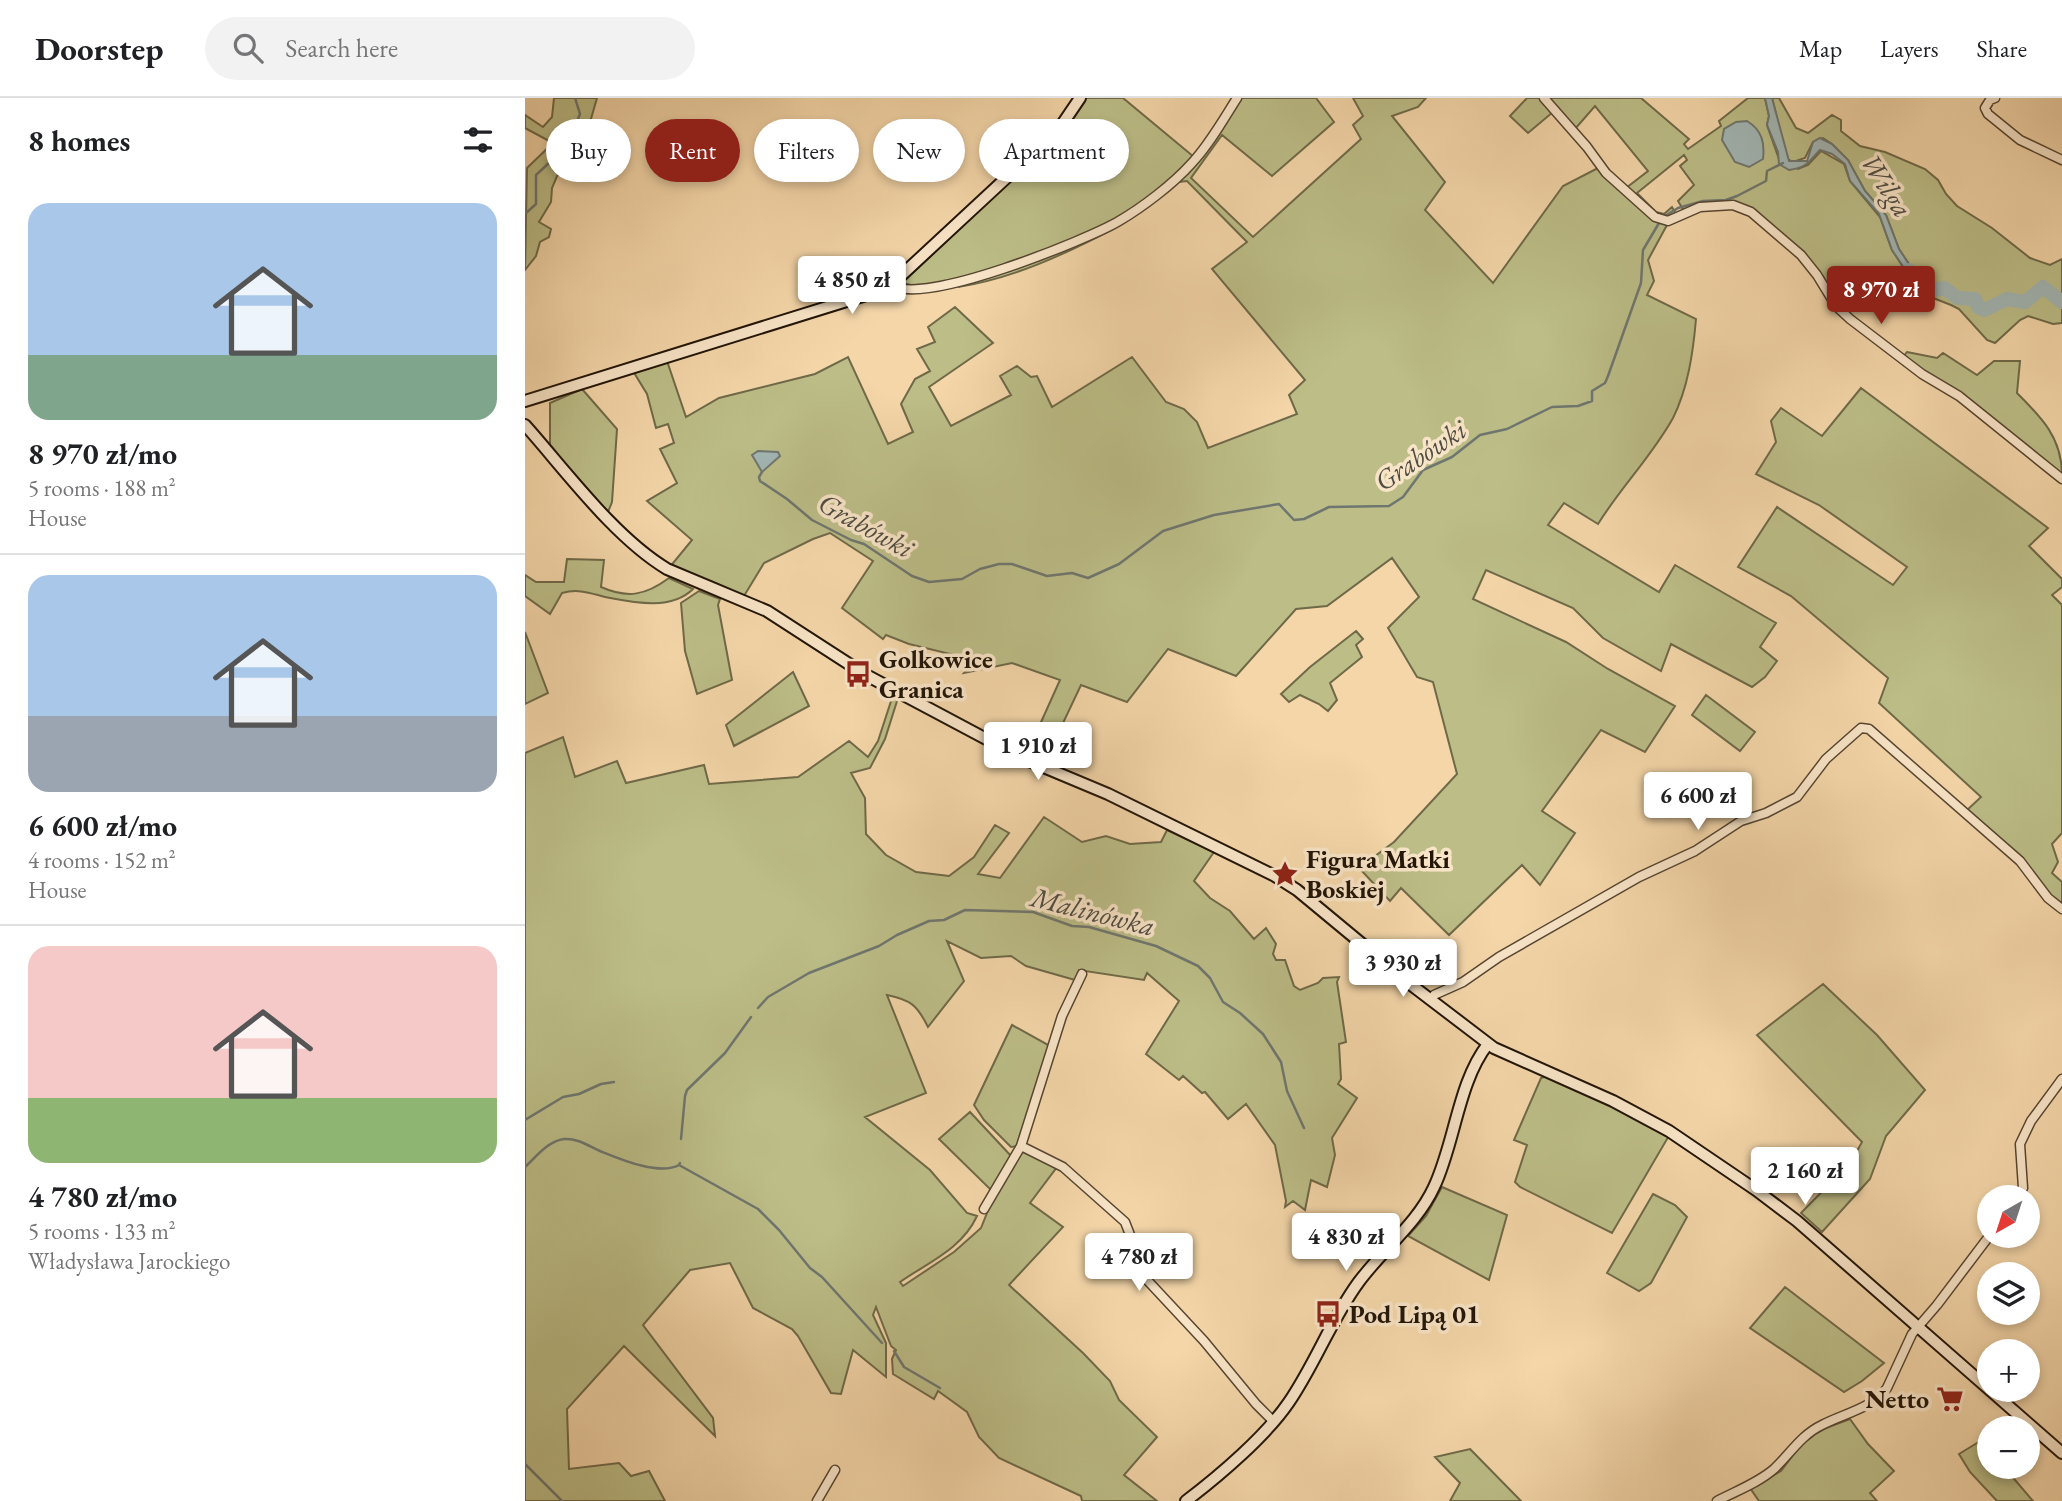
<!DOCTYPE html>
<html lang="en">
<head>
<meta charset="utf-8">
<style>
	body { margin:0; font-family:"EB Garamond",serif; background:#f2f2f2; color:#202124; height:100vh; display:flex; flex-direction:column; font-size:26px; white-space:nowrap }
	* { box-sizing:border-box; margin:0 }
	p { font-size:23px; color:#757577 }
	.icon { flex:none; width:38px; height:38px; fill:none; stroke:currentColor; stroke-width:2; stroke-linecap:round; stroke-linejoin:round }
	.map { position:relative; flex:1; overflow:hidden }
	.panel { display:flex; flex-direction:column; background:#fff; width:525px }
	.panel>* { flex:none }
	.banner { position:absolute; left:21px; top:21px; width:665px; height:63px; display:flex; gap:14px }
	.needle { width:46px; rotate:219deg }
	.controls { position:absolute; left:1452px; top:1087px; display:grid; gap:14px }
	.controls a { display:grid; place-items:center; width:63px; height:63px; border-radius:50%; background:#fff; box-shadow:0 4px 10px #0003; font-size:35px }
	.price { position:absolute; translate:-50% -60px; padding:0 16px; border-radius:7px; background:#fff; color:#222; font-size:23px; line-height:46px; filter:drop-shadow(0 2px 4px #0008) }
	.price::after { content:''; position:absolute; left:50%; top:42px; width:21px; height:16px; margin-left:-10px; background:inherit; clip-path:polygon(0 0,100% 0,50% 100%) }
	.price.on { background:#8f2418; color:#fff }
	ul { padding:0; list-style:none }
	li { display:grid; align-content:center; gap:14px; height:371px; padding:0 28px }
	li+li { border-top:2px solid #e0e0e0 }
	li span { display:grid; place-items:center; height:217px; border-radius:21px; color:#555 }
	li>.icon { margin-inline-start:auto }
	span .icon { width:126px; height:126px; fill:#fffc; stroke-width:1 }
	li b { font-size:30px }
	h2 { display:flex; justify-content:space-between; align-items:center; height:84px; padding:0 28px; font-size:30px }
	.tag { padding:0 24px; border-radius:32px; background:#fff; box-shadow:0 4px 10px #0003; font-size:24px; line-height:63px }
	.tag.on { background:#8f2418; color:#fff }
	header { display:flex; align-items:center; gap:42px; box-sizing:border-box; height:98px; padding:0 35px; background:#fff; border-bottom:2px solid #e0e0e0 }
	header strong { font-size:33px }
	nav { display:flex; gap:38px; margin-inline-start:auto; font-size:24px }
	.search { width:490px; height:63px; background:#f2f2f2; display:flex; align-items:center; gap:18px; box-sizing:border-box; padding:0 24px; border-radius:38px; color:#757577; font-size:26px }
	main { display:flex; flex:1; min-height:0 }
	.map>svg:first-child { display:block }
	.green { fill:#bcbd87; stroke:#6f6948; stroke-width:2 }
	.water { fill:#a2b6b4; stroke:#6f766f; stroke-width:2 }
	.lines { fill:none; stroke-linecap:round; stroke-linejoin:round }
	.stream { stroke:#6f766f; stroke-width:2.5 }
	.river { stroke:#a2b6b4; stroke-width:14 }
	.street-casing { stroke:#564530; stroke-width:11 }
	.secondary-casing { stroke:#221508; stroke-width:14 }
	.street { stroke:#f8e4c7; stroke-width:8 }
	.secondary { stroke:#f8e4c7; stroke-width:10 }
	.labels { text-anchor:middle; dominant-baseline:central; stroke-width:7; stroke-linejoin:round; paint-order:stroke }
	.poi-label { font-size:26px; font-weight:bold; fill:#221508; stroke:#f8e4c7; text-anchor:start }
	.water-label { font-size:28px; font-style:italic; fill:#4f4d44; stroke:#f8e4c7 }
</style>
</head>
<body>
<header>
<strong>Doorstep</strong>
<div class="search"><svg class="icon" aria-label="search" viewBox="0 0 24 24"><circle cx="10" cy="10" r="6"/><path d="M15 15l6 6"/></svg>Search here</div>
<nav><a>Map</a><a>Layers</a><a>Share</a></nav>
</header>
<main>
<section class="panel">
<h2>8 homes<svg class="icon" aria-label="filters" viewBox="0 0 24 24"><path d="M4 7h16M4 17h16"/><circle cx="9" cy="7" r="2"/><circle cx="15" cy="17" r="2"/></svg></h2>
<ul>
<li><span style="background:linear-gradient(#a9c7e8 70%,#7fa58c 0)"><svg class="icon" aria-label="home" viewBox="0 0 24 24"><path d="M3 11l9-7 9 7M6 9v11h12V9"/></svg></span><div><b>8 970 zł/mo</b><p>5 rooms · 188 m²</p><p>House</p></div></li>
<li><span style="background:linear-gradient(#a9c7e8 65%,#9aa5b1 0)"><svg class="icon" aria-label="home" viewBox="0 0 24 24"><path d="M3 11l9-7 9 7M6 9v11h12V9"/></svg></span><div><b>6 600 zł/mo</b><p>4 rooms · 152 m²</p><p>House</p></div></li>
<li><span style="background:linear-gradient(#f6c9c9 70%,#8fb573 0)"><svg class="icon" aria-label="home" viewBox="0 0 24 24"><path d="M3 11l9-7 9 7M6 9v11h12V9"/></svg></span><div><b>4 780 zł/mo</b><p>5 rooms · 133 m²</p><p>Władysława Jarockiego</p></div></li>
</ul>
</section>
<div class="map">
<svg width="1537" height="1403" viewBox="0 0 1537 1403">
	<rect width="100%" height="100%" fill="#f4d6a9"/>
	<filter id="stains"><feTurbulence type="fractalNoise" baseFrequency=".00286" numOctaves="4"/><feColorMatrix values="0 0 0 0 .2 0 0 0 0 .09 0 0 0 0 .02 0 0 0 .5 -.17"/></filter>
	<radialGradient id="worn" r=".72"><stop offset=".6" stop-color="#630" stop-opacity="0"/><stop offset="1" stop-color="#630" stop-opacity=".3"/></radialGradient>
	<path class="green" d="M 29,0 L 72,0 L 55,59 L 32,78 L 27,90 L 26,104 L 14,124 L 26,131 L 24,139 L 15,144 L 11,158 L 0,172 L 2,70 L 28,45 L 0,30 L 0,17 L 18,29 L 27,19 Z
		M 560,0 L 598,0 L 669,59 C 648,79 627,99 603,114 C 568,135 411,206 378,184 L 531,40 L 549,19 Z
		M 715,0 L 791,0 L 809,24 L 747,78 L 697,37 L 666,80 L 728,139 L 836,41 L 828,27 L 838,18 L 828,0 L 901,0 L 893,9 L 867,18 L 920,84 L 900,112 L 968,185 L 1038,88 L 1073,70 L 1142,127 L 1123,162 L 1129,183 L 1122,197 L 1171,221 C 1168,255 1163,290 1148,320 C 1127,358 1096,389 1073,426 L 1039,405 L 1023,427 L 1134,494 L 1150,467 L 1251,525 L 1235,549 L 1252,563 L 1240,579 L 1227,589 L 1146,546 L 1136,573 L 1078,540 L 1048,510 L 961,472 L 948,501 L 1041,544 L 1083,571 L 1150,608 L 1120,654 L 1076,632 L 1017,713 L 1050,735 L 1015,787 L 997,767 L 924,837 L 876,790 L 865,803 L 834,770 L 869,744 L 932,676 L 908,584 L 892,579 L 863,530 L 894,499 L 867,460 L 802,508 L 771,511 L 711,578 L 643,551 L 602,604 L 556,587 L 521,661 L 503,653 L 535,582 L 487,565 L 439,575 L 450,562 L 384,546 L 361,537 L 358,541 L 317,510 L 348,463 L 305,435 L 288,441 L 239,465 L 219,498 L 188,484 L 144,470 L 167,442 L 122,403 L 152,385 L 135,351 L 149,345 L 143,326 L 131,330 L 122,296 L 108,273 L 142,263 L 161,319 L 194,300 L 290,276 L 323,259 L 363,346 L 388,334 L 376,306 L 390,281 L 405,273 L 392,251 L 410,244 L 403,229 L 430,209 L 468,245 L 404,289 L 426,328 L 486,297 L 475,278 L 492,268 L 506,279 L 512,278 L 527,309 L 607,259 L 641,304 L 659,311 L 672,324 L 683,350 L 772,316 L 764,297 L 780,282 L 687,171 L 722,144 L 662,83 L 654,84 L 692,34 Z
		M 1002,0 L 1015,0 L 1028,14 L 1003,35 L 985,18 Z
		M 1022,0 L 1116,0 L 1164,41 L 1159,46 L 1163,51 L 1196,28 L 1194,23 L 1223,0 L 1240,0 L 1244,18 L 1242,27 L 1254,61 L 1273,71 L 1283,67 L 1296,53 L 1319,66 L 1325,83 L 1355,119 L 1367,152 L 1390,187 L 1395,183 L 1374,151 L 1361,117 L 1340,93 L 1323,62 L 1307,46 L 1298,40 L 1288,44 L 1280,60 L 1268,64 L 1262,61 L 1247,0 L 1254,0 L 1271,30 L 1283,35 L 1307,17 L 1316,22 L 1316,33 L 1335,48 L 1360,54 L 1400,71 L 1413,82 L 1421,96 L 1432,108 L 1467,130 L 1505,160 L 1525,167 L 1537,161 L 1537,225 L 1528,226 L 1503,218 L 1495,222 L 1470,245 L 1462,242 L 1434,211 L 1426,207 L 1385,191 L 1349,181 L 1322,212 L 1310,200 L 1296,178 L 1219,107 L 1159,113 L 1153,103 L 1169,87 L 1155,68 L 1162,62 L 1159,57 L 1112,95 L 1131,114 L 1139,116 L 1147,109 L 1151,116 C 1129,125 1117,105 1101,90 L 1123,73 L 1070,8 L 1050,31 Z
		M 588,131 C 538,157 489,180 433,189 Z
		M 1382,254 L 1412,260 L 1418,255 L 1452,277 L 1469,263 L 1495,263 L 1492,295 C 1517,320 1537,340 1537,377 L 1378,259 Z
		M 1336,290 L 1523,430 L 1504,448 L 1537,481 L 1537,489 L 1527,497 L 1537,507 L 1537,735 L 1527,746 L 1533,764 L 1527,775 L 1537,784 L 1537,809 L 1440,714 L 1456,699 L 1354,605 L 1363,580 L 1266,498 L 1213,469 L 1252,409 L 1368,487 L 1382,469 L 1294,407 L 1231,376 L 1251,344 L 1246,323 L 1256,310 L 1297,338 Z
		M 57,291 L 92,331 L 87,404 L 83,414 L 25,348 L 25,305 Z
		M 42,461 L 79,462 L 76,489 C 103,501 121,497 144,480 L 168,491 C 147,512 111,505 85,500 C 67,496 55,490 37,495 L 25,516 L 0,498 L 0,477 L 11,484 L 39,484 Z
		M 174,493 L 195,501 L 193,507 L 207,582 L 172,596 L 160,553 L 156,505 Z
		M 831,533 L 838,541 L 831,547 L 837,559 L 805,585 L 812,602 L 803,613 L 794,606 L 775,597 L 764,604 L 756,596 L 785,569 Z
		M 0,534 L 23,595 L 0,606 Z
		M 268,574 L 284,608 L 209,648 L 201,627 Z
		M 368,597 L 373,600 L 360,641 L 345,670 L 326,675 L 340,700 L 341,736 L 361,757 L 391,774 L 424,778 L 449,759 L 470,727 L 484,735 L 453,776 L 475,780 L 519,719 L 557,744 L 581,738 L 605,746 L 636,744 L 642,732 L 689,754 L 669,783 L 685,800 L 705,813 L 729,841 L 741,830 L 751,846 L 748,856 L 751,862 L 760,862 L 769,888 L 775,892 L 793,885 L 798,880 L 814,879 L 812,884 L 821,944 L 814,946 L 816,981 L 813,986 L 832,1000 L 807,1040 L 810,1057 L 802,1089 L 786,1082 L 780,1112 L 768,1103 L 760,1109 L 761,1103 L 750,1047 L 721,1006 L 703,1021 L 680,994 L 677,995 L 658,978 L 654,982 L 621,956 L 654,903 L 622,875 L 619,882 L 554,872 L 550,882 L 501,868 L 486,858 L 456,860 L 422,843 L 439,883 L 403,929 C 392,907 386,902 362,897 L 401,995 L 340,1019 L 405,1072 L 442,1115 L 452,1118 C 437,1151 402,1165 375,1184 L 378,1188 L 429,1154 L 456,1130 L 466,1105 L 498,1051 L 532,1069 L 505,1105 L 538,1129 L 484,1187 L 558,1255 L 585,1283 L 594,1302 L 632,1339 L 599,1377 L 632,1403 L 557,1403 L 556,1398 L 474,1360 L 454,1339 L 442,1314 L 413,1293 L 409,1301 L 368,1276 L 367,1261 L 371,1252 L 366,1248 L 351,1209 L 348,1217 L 361,1245 L 361,1279 L 328,1252 L 316,1296 L 306,1295 L 273,1238 L 267,1231 L 228,1210 L 205,1165 L 165,1172 L 118,1227 L 188,1320 L 190,1338 L 99,1248 L 42,1311 L 44,1371 L 94,1365 L 106,1378 L 124,1373 L 140,1403 L 0,1403 L 0,655 L 38,639 L 50,679 L 92,663 L 101,685 L 179,667 L 184,686 L 273,679 L 324,643 L 343,659 L 353,643 Z
		M 1181,597 L 1230,634 L 1215,653 L 1167,617 Z
		M 1298,886 L 1352,937 L 1400,992 L 1361,1038 L 1345,1081 L 1297,1134 L 1276,1115 L 1326,1064 L 1337,1044 L 1232,937 Z
		M 487,927 L 525,948 L 493,1048 L 486,1049 L 459,1022 L 449,1007 Z
		M 1022,978 L 1077,1000 L 1145,1036 L 1087,1135 L 995,1089 L 990,1084 L 1002,1047 L 989,1042 L 1016,980 Z
		M 445,1014 L 487,1059 L 467,1093 L 414,1041 Z
		M 917,1089 L 982,1117 L 964,1182 L 883,1138 L 901,1118 Z
		M 1128,1096 L 1150,1107 L 1162,1119 L 1126,1185 L 1114,1193 L 1082,1175 Z
		M 1260,1189 L 1359,1265 L 1337,1283 L 1319,1294 L 1225,1230 Z
		M 1325,1321 L 1343,1346 L 1369,1373 L 1345,1395 L 1352,1403 L 1234,1403 L 1225,1390 L 1256,1373 L 1275,1348 L 1290,1334 Z
		M 1457,1342 L 1465,1352 L 1465,1368 L 1479,1369 L 1508,1403 L 1472,1403 L 1445,1374 L 1434,1356 Z
		M 945,1351 L 996,1403 L 925,1403 L 935,1385 L 910,1359 Z"/>
	<path class="water" d="M 1240,0 L 1247,0 L 1264,63 L 1282,63 L 1288,44 L 1295,40 L 1307,46 L 1323,62 L 1340,93 L 1361,117 L 1374,151 L 1395,183 L 1391,188 L 1367,152 L 1354,116 L 1325,83 L 1320,66 L 1307,56 L 1295,52 C 1283,64 1283,69 1264,72 L 1254,66 L 1253,54 L 1242,27 L 1244,18 Z
		M 1222,23 C 1237,32 1240,45 1238,61 L 1224,69 L 1210,64 L 1197,42 L 1199,31 L 1211,24 Z
		M 233,353 L 253,354 L 255,358 L 237,374 L 227,357 Z"/>
	<g class="lines">
		<path class="stream" d="M 0,116 L 11,106 L 11,77 L 41,49 L 55,16 L 50,0
			M 1140,118 L 1153,110 L 1178,103 L 1201,102 L 1212,98 L 1241,83 L 1242,73 L 1258,65
			M 237,374 L 234,379 L 235,383 L 262,401 L 287,422 L 326,442 L 339,446 L 387,478 L 404,484 L 437,481 L 455,471 L 474,466 L 487,466 L 522,478 L 547,475 L 563,480 L 594,466 L 638,433 L 689,417 L 754,406 L 769,422 L 779,421 L 804,409 L 864,408 L 878,399 L 898,372 L 927,359 L 955,337 L 982,331 L 1027,309 L 1053,308 L 1067,303 L 1067,293 L 1080,285 L 1083,278 L 1116,185 L 1118,152 L 1134,125
			M 233,910 L 243,899 L 284,875 L 354,848 L 372,837 L 404,823 L 419,822 L 440,812 L 508,814 L 547,828 L 564,829 L 631,848 L 673,868 L 685,880 L 698,904 L 715,915 L 738,936 L 756,964 L 762,993 L 779,1030
			M 0,1022 L 38,999 L 54,996 L 76,986 L 89,984
			M 156,1041 L 160,998 L 162,992 L 200,955 L 226,919
			M 154,1067 L 233,1111 L 254,1132 L 285,1170 L 297,1179 L 357,1245
			M 0,1069 C 11,1059 23,1043 39,1041 C 52,1040 64,1048 75,1053 C 95,1061 134,1078 154,1067 L 155,1065
			M 369,1253 L 379,1269 L 415,1290
			M 0,1366 L 37,1403"/>
		<path class="river" d="M 1384,172 C 1390,187 1404,195 1419,190 L 1433,200 L 1450,201 L 1453,209 L 1459,212 L 1482,201 L 1500,204 L 1518,189 L 1537,204"/>
		<defs>
			<path id="street" d="M 1019,0 L 1062,49 L 1081,75 L 1130,119 L 1143,123 L 1175,109 L 1208,107 L 1226,114 L 1276,157 L 1292,177 L 1311,208 L 1325,221 L 1397,276 L 1434,298 L 1537,381
				M 1470,0 L 1465,2 L 1460,10 L 1463,16 L 1495,42 L 1537,62
				M 367,186 C 392,211 564,141 594,123 C 618,109 648,86 666,66 C 684,47 698,22 712,0
				M 905,902 L 909,897 L 938,884 L 974,859 L 1114,779 L 1170,753 L 1216,723 L 1241,715 L 1272,699 L 1301,661 L 1336,630 L 1344,631 L 1495,763 L 1523,800 L 1537,811
				M 496,1048 L 538,1069 L 600,1124 L 623,1183 L 679,1243 L 731,1306 L 749,1324
				M 1492,1099 L 1498,1090 L 1495,1046 L 1506,1023 L 1537,981
				M 459,1111 L 496,1048 L 537,918 L 557,876
				M 292,1403 L 310,1372
				M 1192,1403 C 1211,1393 1233,1385 1249,1371 C 1265,1356 1276,1337 1297,1327 C 1320,1315 1346,1311 1362,1290 L 1387,1236 L 1412,1207 L 1465,1137"/>
			<path id="secondary" d="M 0,303 L 357,192 L 367,186 L 534,31 L 555,0
				M 0,327 C 41,373 89,439 142,471 L 242,513 L 341,577 L 497,660 L 583,696 L 750,778 L 772,792 L 889,889 L 969,950 L 1088,1003 L 1144,1033 L 1231,1092 L 1272,1123 L 1537,1355
				M 661,1403 C 694,1378 741,1338 764,1304 C 790,1266 806,1222 833,1185 C 857,1152 892,1126 909,1089 C 930,1045 933,984 963,946"/>
		</defs>
		<use href="#street" class="street-casing"/>
		<use href="#secondary" class="secondary-casing"/>
		<use href="#street" class="street"/>
		<use href="#secondary" class="secondary"/>
	</g>
	<defs>
		<symbol id="bus-bare" viewBox="-9 -9 18 18"><path d="M-5-6H5V4H4V6H2V4H-2V6H-4V4H-5ZM-3.5-4V0h7V-4ZM-3.5 1.2v1.5H-2V1.2ZM2 1.2v1.5H3.5V1.2Z" fill="#8f2418" stroke="#f8e4c7" stroke-width="2.5" paint-order="stroke"/></symbol>
		<symbol id="sight-bare" viewBox="-9 -9 18 18"><path d="M0-6L1.8-2.2L6-1.7L2.9 1.2L3.7 5.4L0 3.3L-3.7 5.4L-2.9 1.2L-6-1.7L-1.8-2.2Z" fill="#8f2418" stroke="#f8e4c7" stroke-width="2.5" paint-order="stroke"/></symbol>
		<symbol id="supermarket-bare" viewBox="-9 -9 18 18"><path d="M-6-5.5h2.5l.6 2H6L4.5 2H-2.5L-4.4-4H-6ZM-1.5 3.2a1.3 1.3 0 1 0 .1 0ZM3 3.2a1.3 1.3 0 1 0 .1 0Z" fill="#8f2418" stroke="#f8e4c7" stroke-width="2.5" paint-order="stroke"/></symbol>
	</defs>
	<g fill-rule="evenodd">
		<use href="#bus-bare" x="314" y="557" width="38" height="38"/>
		<use href="#sight-bare" x="741" y="757" width="38" height="38"/>
		<use href="#bus-bare" x="784" y="1197" width="38" height="38"/>
		<use href="#supermarket-bare" x="1406" y="1282" width="38" height="38"/>
	</g>
	<g class="labels">
		<g class="poi-label">
			<text x="354" y="561">Golkowice<tspan x="354" dy="30">Granica</tspan></text>
			<text x="781" y="761">Figura Matki<tspan x="781" dy="30">Boskiej</tspan></text>
			<text x="824" y="1216">Pod Lipą 01</text>
			<text x="1404" y="1301" text-anchor="end">Netto</text>
		</g>
		<g class="water-label">
			<text transform="translate(1362 87) rotate(57)">Wilga</text>
			<text transform="translate(895 357) rotate(-34)">Grabówki</text>
			<text transform="translate(341 427) rotate(29)">Grabówki</text>
			<text transform="translate(568 813) rotate(14)">Malinówka</text>
		</g>
	</g>
	<rect width="100%" height="100%" filter="url(#stains)"/>
	<rect width="100%" height="100%" fill="url(#worn)"/>
</svg>
<div class="controls">
<a><svg class="needle" viewBox="-14 -14 28 28"><path d="M0-13l5 13h-10z" fill="#e53935"/><path d="M0 13l5-13h-10z" fill="#757577"/></svg></a>
<a><svg class="icon" aria-label="layers" viewBox="0 0 24 24"><path d="M12 4l9 5-9 5-9-5zM3 14l9 5 9-5"/></svg></a>
<a>+</a>
<a>−</a>
</div>
<b class="price" style="left:327px;top:218px">4 850 zł</b>
<b class="price on" style="left:1356px;top:228px">8 970 zł</b>
<b class="price" style="left:513px;top:684px">1 910 zł</b>
<b class="price" style="left:1173px;top:734px">6 600 zł</b>
<b class="price" style="left:878px;top:901px">3 930 zł</b>
<b class="price" style="left:1280px;top:1109px">2 160 zł</b>
<b class="price" style="left:821px;top:1175px">4 830 zł</b>
<b class="price" style="left:614px;top:1195px">4 780 zł</b>
<div class="banner">
<a class="tag">Buy</a>
<a class="tag on">Rent</a>
<a class="tag">Filters</a>
<a class="tag">New</a>
<a class="tag">Apartment</a>
</div>
</div>
</main>
</body>
</html>
